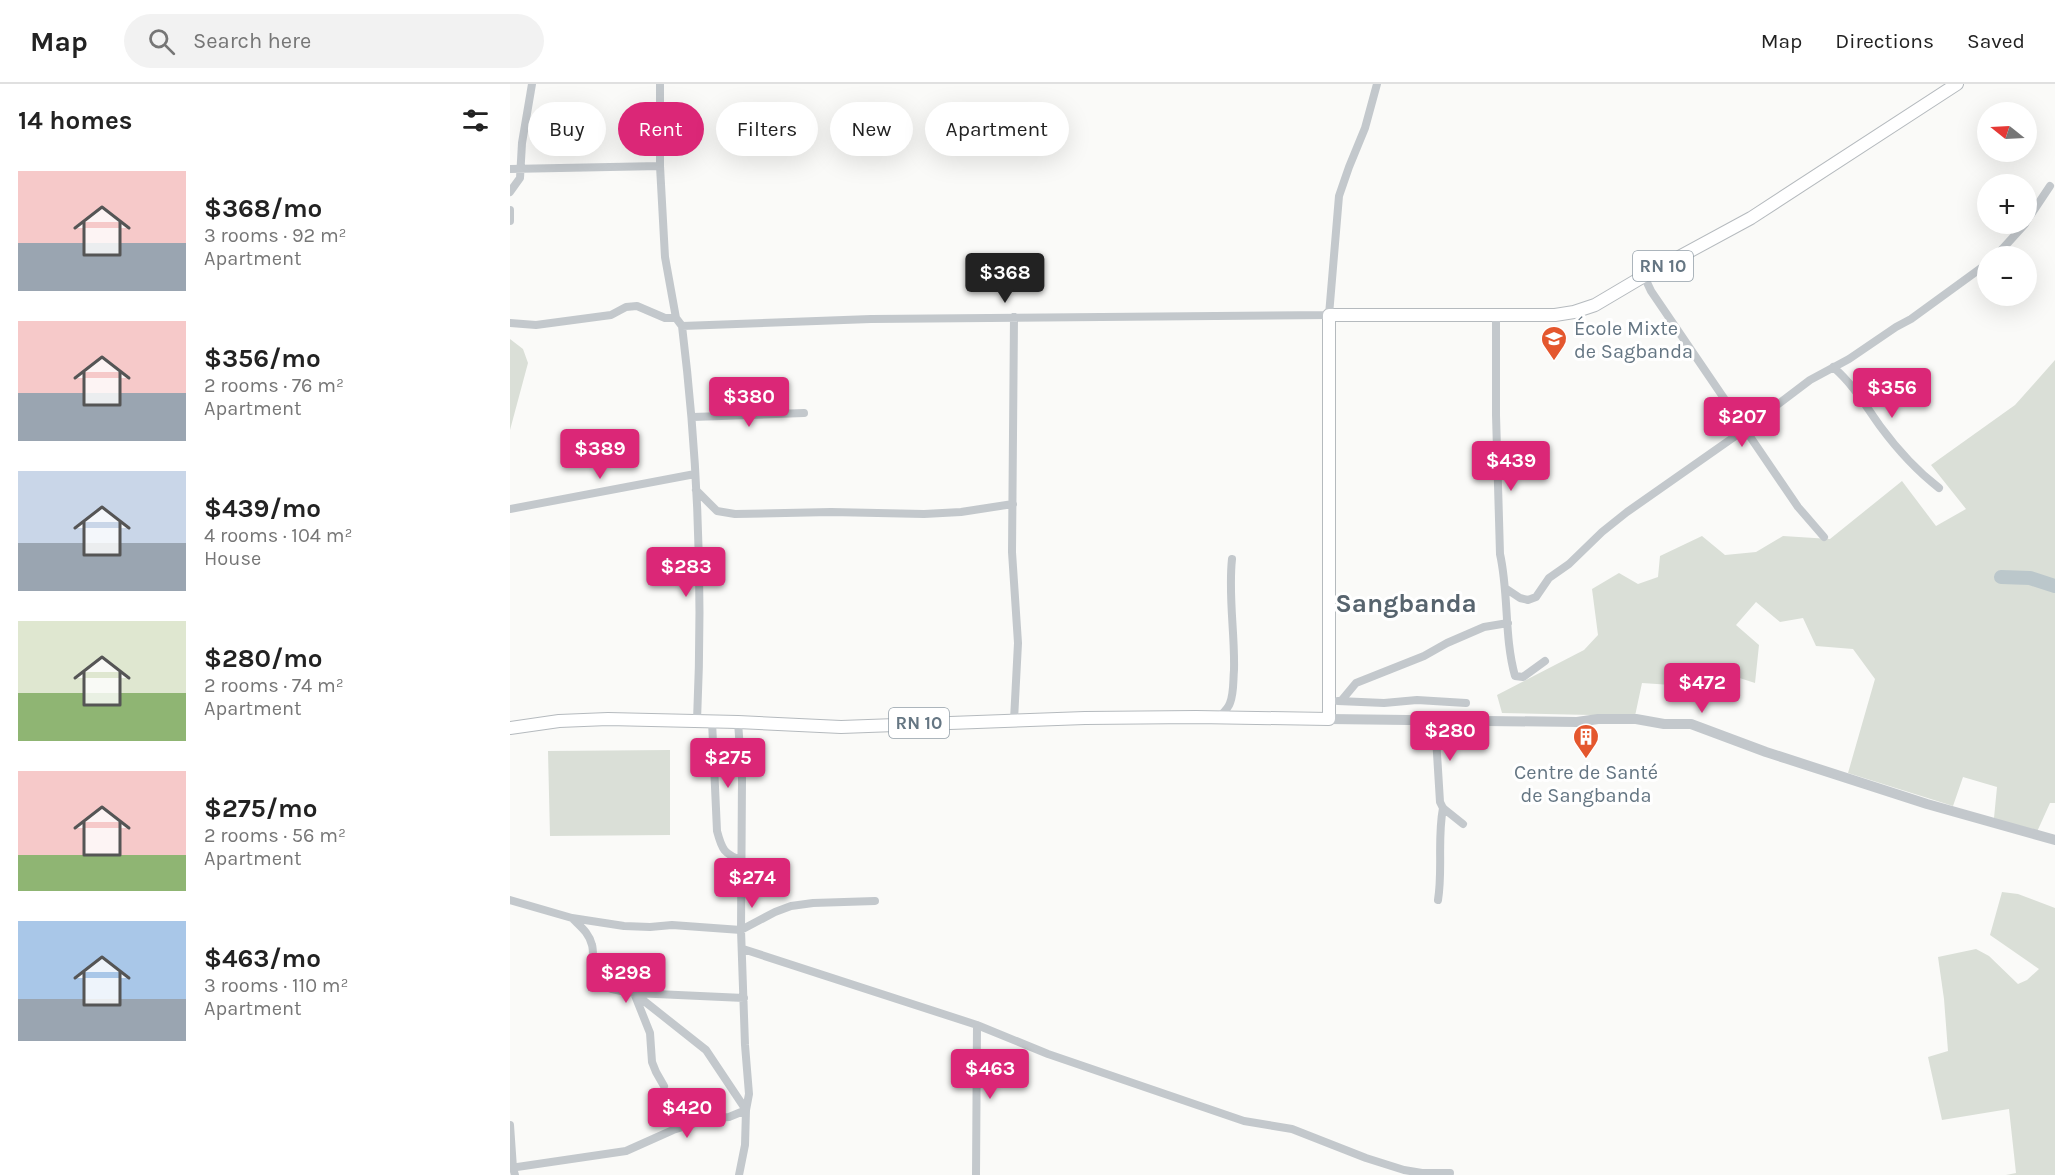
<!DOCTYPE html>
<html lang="en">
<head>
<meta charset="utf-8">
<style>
	body { margin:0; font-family:Karla,sans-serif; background:#f2f2f2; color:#222; height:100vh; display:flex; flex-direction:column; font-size:22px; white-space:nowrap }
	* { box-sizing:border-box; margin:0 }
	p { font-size:20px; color:#767676 }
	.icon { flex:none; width:33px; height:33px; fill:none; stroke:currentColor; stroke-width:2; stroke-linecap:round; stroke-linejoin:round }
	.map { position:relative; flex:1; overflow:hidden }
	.sheet { display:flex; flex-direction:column; background:#fff; width:510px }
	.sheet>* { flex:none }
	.top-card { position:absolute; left:18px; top:18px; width:570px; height:54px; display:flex; gap:12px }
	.needle { width:39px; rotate:288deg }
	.tools { position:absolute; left:1467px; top:18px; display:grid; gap:12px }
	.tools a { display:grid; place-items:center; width:60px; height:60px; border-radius:50%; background:#fff; box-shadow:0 6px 24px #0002; font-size:30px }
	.price { position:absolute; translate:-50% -51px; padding:0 14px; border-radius:6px; background:#db2777; color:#fff; font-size:20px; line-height:39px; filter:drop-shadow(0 2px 3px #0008) }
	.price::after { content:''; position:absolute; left:50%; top:36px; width:18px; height:14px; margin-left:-9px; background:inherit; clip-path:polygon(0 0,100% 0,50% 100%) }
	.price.selected { background:#222; color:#fff }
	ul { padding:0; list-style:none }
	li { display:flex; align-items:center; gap:18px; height:150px; padding:0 18px }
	li span { display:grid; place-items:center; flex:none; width:168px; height:120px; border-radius:0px; color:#555 }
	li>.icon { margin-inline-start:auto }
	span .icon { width:72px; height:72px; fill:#fffc; stroke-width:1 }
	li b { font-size:26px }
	h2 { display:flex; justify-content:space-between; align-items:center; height:72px; padding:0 18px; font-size:26px }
	.pill { padding:0 21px; border-radius:27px; background:#fff; box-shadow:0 6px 24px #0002; font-size:21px; line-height:54px }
	.pill.selected { background:#db2777; color:#fff }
	header { display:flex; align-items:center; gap:36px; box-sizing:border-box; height:84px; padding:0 30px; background:#fff; border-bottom:2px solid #e0e0e0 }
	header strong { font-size:28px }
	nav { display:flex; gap:33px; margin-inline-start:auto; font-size:21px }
	.search { width:420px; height:54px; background:#f2f2f2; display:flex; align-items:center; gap:15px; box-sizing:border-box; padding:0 21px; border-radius:33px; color:#767676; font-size:22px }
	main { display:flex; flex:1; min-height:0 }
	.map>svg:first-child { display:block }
	.green { fill:#dadfd7 }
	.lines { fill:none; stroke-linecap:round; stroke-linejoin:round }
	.river { stroke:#bbc7cb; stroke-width:14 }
	.primary-casing { stroke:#b5babe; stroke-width:14 }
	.minor { stroke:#c3c8cc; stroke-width:8 }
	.tertiary { stroke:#c3c8cc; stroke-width:10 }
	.primary { stroke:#fff; stroke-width:12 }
	.labels { text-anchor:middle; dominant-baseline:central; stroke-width:6; stroke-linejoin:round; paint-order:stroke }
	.shield { fill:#fff; stroke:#939fa8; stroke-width:1.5 }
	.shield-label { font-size:18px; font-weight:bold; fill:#657683 }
	.poi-label { font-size:20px; fill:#657683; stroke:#fff; text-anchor:start }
	.district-label { font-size:26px; font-weight:bold; fill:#57646e; stroke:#fff }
</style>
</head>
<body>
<header>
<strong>Map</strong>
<div class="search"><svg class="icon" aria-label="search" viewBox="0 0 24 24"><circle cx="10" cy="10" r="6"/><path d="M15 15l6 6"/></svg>Search here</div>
<nav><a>Map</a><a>Directions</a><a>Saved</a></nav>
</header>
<main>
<section class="sheet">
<h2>14 homes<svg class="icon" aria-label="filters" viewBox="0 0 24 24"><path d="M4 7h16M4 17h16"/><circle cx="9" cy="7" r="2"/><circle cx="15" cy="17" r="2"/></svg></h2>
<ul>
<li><span style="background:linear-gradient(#f6c9c9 60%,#9aa5b1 0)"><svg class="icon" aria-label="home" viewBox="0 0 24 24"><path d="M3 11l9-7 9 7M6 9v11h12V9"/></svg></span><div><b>$368/mo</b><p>3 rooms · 92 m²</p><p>Apartment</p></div></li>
<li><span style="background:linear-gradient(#f6c9c9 60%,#9aa5b1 0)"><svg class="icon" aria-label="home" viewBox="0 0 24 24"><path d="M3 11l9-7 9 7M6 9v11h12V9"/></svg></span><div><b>$356/mo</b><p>2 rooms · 76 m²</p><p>Apartment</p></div></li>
<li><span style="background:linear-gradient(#c9d6e8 60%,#9aa5b1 0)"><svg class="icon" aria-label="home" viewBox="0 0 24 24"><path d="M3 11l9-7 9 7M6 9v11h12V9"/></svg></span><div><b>$439/mo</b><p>4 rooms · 104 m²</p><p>House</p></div></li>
<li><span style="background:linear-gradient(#dfe7d0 60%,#8fb573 0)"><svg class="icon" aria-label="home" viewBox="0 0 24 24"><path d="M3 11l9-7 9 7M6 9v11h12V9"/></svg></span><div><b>$280/mo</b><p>2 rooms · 74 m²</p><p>Apartment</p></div></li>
<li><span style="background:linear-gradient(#f6c9c9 70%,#8fb573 0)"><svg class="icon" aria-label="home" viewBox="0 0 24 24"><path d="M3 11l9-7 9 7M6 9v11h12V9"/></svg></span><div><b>$275/mo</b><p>2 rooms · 56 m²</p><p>Apartment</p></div></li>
<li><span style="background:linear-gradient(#a9c7e8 65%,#9aa5b1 0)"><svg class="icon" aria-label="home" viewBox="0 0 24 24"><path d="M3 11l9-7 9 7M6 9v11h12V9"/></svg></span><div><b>$463/mo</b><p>3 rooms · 110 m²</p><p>Apartment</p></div></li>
</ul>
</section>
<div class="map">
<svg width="1545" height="1091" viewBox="0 0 1545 1091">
	<rect width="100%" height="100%" fill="#fafaf8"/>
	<path class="green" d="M 0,255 L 13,265 L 18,279 L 0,346 Z
		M 1545,276 L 1545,719 L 1540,719 L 1526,750 L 1484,734 L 1487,703 L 1453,693 L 1443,722 L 1338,689 L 1365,595 L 1343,565 L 1306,562 L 1293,534 L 1270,538 L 1246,518 L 1226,541 L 1249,561 L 1245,599 L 1211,588 L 1203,616 L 1176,602 L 1132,599 L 1125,632 L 992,629 L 987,611 L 1074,566 L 1088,551 L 1082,505 L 1109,489 L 1128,500 L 1148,493 L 1150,472 L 1192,452 L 1215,471 L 1246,468 L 1273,452 L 1320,455 L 1392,397 L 1426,442 L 1456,425 L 1421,381 L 1505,321 Z
		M 160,666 L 160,751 L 40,752 L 38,667 Z
		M 1492,808 L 1508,810 L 1545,824 L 1545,1091 L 1496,1091 L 1506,1089 L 1499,1025 L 1432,1036 L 1418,973 L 1438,967 L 1434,915 L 1428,873 L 1466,865 L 1479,872 L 1508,900 L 1517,896 L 1529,885 L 1480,851 Z"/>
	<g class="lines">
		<path class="river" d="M 1491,493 L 1520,494 L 1545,502"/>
		<defs>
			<path id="primary" d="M 0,644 L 49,637 L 98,635 L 228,638 L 331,643 L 575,634 L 686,633 L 819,635 L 819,231 L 1045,231 L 1064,228 L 1085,221 L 1134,192 L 1241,134 L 1447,0"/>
		</defs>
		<use href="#primary" class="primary-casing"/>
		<path class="minor" d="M 150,0 L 150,82 L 155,173 L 166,234 L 172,242 C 188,372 193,505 187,637
			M 0,85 L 150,82
			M 0,108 L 10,94 L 12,59 L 22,0
			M 0,126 L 0,137
			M 1516,138 L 1540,102
			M 1486,172 L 1515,140
			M 1134,192 L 1141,207 L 1288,423 L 1314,453
			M 986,231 L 986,331 L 990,470 C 999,510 994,553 1005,592 L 1013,593 L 1035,577
			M 0,239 L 26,241 L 101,231 L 116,223 L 127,222 L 155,234 L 166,234
			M 172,242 L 361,235 L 819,231 L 829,112 L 839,83 L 855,44 L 867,0
			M 1323,283 C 1343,300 1355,321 1370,342 C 1387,365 1407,387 1429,404
			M 183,333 L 294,329
			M 186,406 L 207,427 L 225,430 L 321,428 L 414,430 L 451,428 L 503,420
			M 0,425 L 185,390
			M 995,504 L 1010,514 L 1018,516 L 1026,513 L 1039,494 L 1059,480 L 1092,448 L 1117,428 L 1234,346 L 1300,296 L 1339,275 L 1386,243 L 1401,235 L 1478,179
			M 828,617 L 874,619 L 907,616 L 956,619
			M 831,617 L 846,599 L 914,572 L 937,559 L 974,543 L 998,539
			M 709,633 C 713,629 718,625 720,619 C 724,609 723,597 724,586 C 725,549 718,512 722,475
			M 504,636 L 508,559 L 502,468 L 504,233
			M 202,637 L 207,747 C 212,766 214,770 233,777
			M 925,637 L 930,718 L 933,724 L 953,740
			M 0,816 L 62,834 L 114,842 L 140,843 L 162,841 L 231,846 L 265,828 L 281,822 L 303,819 L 365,817
			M 928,816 C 933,786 927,755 933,724
			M 63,835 C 71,843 79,849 82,861 C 85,871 79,890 88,898 C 96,906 113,907 124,909 L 140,949 L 142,978 L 146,988 L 154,1002
			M 233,865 L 467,941 L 538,970 L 734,1037 L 782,1045 L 856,1074 L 894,1086 L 912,1089 L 940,1089
			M 0,1041 L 3,1084 L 5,1091
			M 0,1084 L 116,1067 L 163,1046 L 198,1035 L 219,1033 L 236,1026 L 239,1010 L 235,961 L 231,846 L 232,694 L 228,638
			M 229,1091 L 235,1061 L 236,1026 L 196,966 L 124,909 L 234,914
			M 466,1091 L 467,941"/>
		<path class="tertiary" d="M 819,635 L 1067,638 L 1088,635 L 1126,635 L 1154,640 L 1181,640 L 1256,668 L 1417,720 L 1545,756"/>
		<use href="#primary" class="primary"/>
	</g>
	<defs>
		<symbol id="school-pin" viewBox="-11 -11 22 30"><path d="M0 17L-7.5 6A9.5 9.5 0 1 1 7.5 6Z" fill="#e4572e" stroke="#fff"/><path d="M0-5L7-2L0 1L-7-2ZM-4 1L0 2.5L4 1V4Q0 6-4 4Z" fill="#fff"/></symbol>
		<symbol id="building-pin" viewBox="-11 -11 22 30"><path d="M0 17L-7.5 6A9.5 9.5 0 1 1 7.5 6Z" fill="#e4572e" stroke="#fff"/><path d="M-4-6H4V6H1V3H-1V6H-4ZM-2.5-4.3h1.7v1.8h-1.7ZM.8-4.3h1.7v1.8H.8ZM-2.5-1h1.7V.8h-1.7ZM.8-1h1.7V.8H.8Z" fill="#fff"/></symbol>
	</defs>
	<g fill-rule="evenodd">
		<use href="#school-pin" x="1029" y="240" width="30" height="40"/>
		<use href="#building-pin" x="1061" y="638" width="30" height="40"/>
	</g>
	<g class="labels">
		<g class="shield">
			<rect x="1123" y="167" width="60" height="30" rx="4.5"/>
			<rect x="379" y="624" width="60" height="30" rx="4.5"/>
		</g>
		<g class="shield-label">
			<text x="1153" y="182">RN 10</text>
			<text x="409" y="639">RN 10</text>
		</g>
		<g class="poi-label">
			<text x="1064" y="244">École Mixte<tspan x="1064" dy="23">de Sagbanda</tspan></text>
			<text x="1076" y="688" text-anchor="middle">Centre de Santé<tspan x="1076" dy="23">de Sangbanda</tspan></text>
		</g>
		<g class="district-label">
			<text x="896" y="519">Sangbanda</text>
		</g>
	</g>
</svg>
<div class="tools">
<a><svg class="needle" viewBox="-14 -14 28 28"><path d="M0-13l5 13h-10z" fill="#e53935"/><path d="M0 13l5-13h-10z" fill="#767676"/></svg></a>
<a>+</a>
<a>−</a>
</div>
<b class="price selected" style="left:495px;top:220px">$368</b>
<b class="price" style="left:1382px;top:335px">$356</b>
<b class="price" style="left:239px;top:344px">$380</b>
<b class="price" style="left:1232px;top:364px">$207</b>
<b class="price" style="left:90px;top:396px">$389</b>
<b class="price" style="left:1001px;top:408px">$439</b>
<b class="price" style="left:176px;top:514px">$283</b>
<b class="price" style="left:1192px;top:630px">$472</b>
<b class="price" style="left:940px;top:678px">$280</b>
<b class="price" style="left:218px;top:705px">$275</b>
<b class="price" style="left:242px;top:825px">$274</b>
<b class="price" style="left:116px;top:920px">$298</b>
<b class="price" style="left:480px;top:1016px">$463</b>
<b class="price" style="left:177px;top:1055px">$420</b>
<div class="top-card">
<a class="pill">Buy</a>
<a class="pill selected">Rent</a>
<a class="pill">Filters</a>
<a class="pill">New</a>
<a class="pill">Apartment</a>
</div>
</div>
</main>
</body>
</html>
